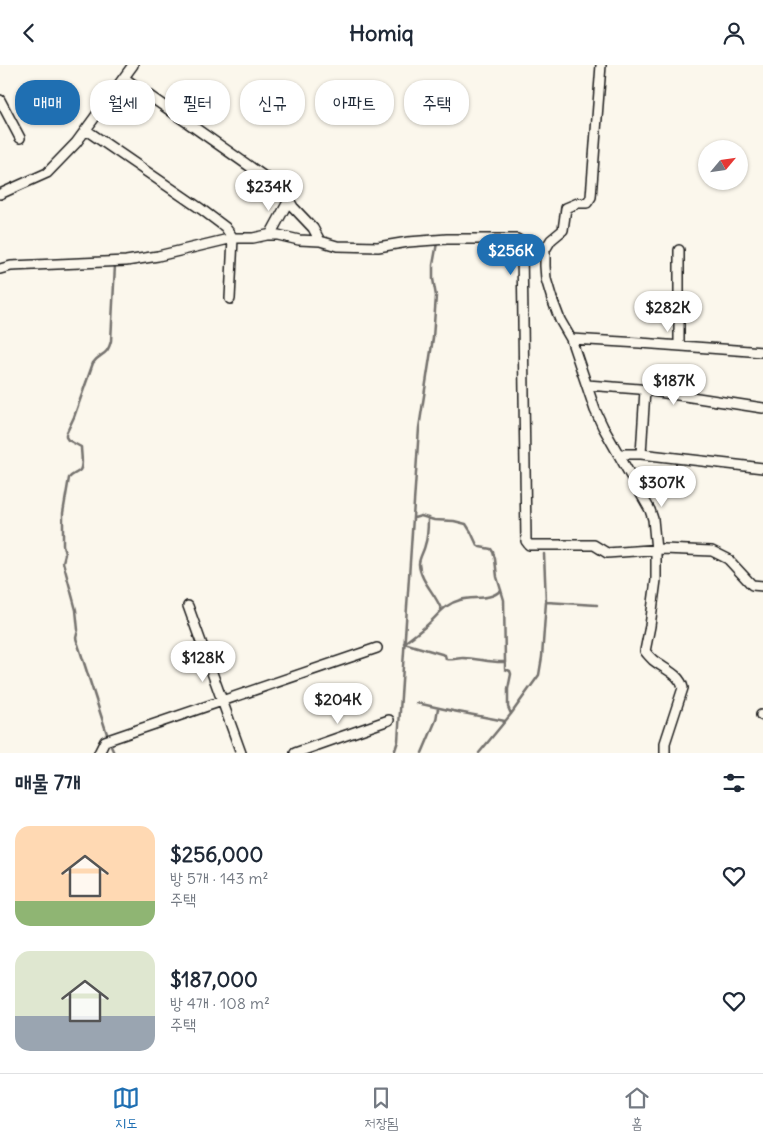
<!DOCTYPE html>
<html lang="ko">
<head>
<meta charset="utf-8">
<style>
	body { margin:0; font-family:Delius,"Poor Story",sans-serif; background:#f2f2f3; color:#1f2937; height:100vh; display:flex; flex-direction:column; font-size:19px; white-space:nowrap }
	* { box-sizing:border-box; margin:0 }
	p { font-size:16px; color:#747a83 }
	.icon { flex:none; width:28px; height:28px; fill:none; stroke:currentColor; stroke-width:2; stroke-linecap:round; stroke-linejoin:round }
	.map { position:relative; height:688px; overflow:hidden }
	.side { display:flex; flex-direction:column; background:#fff; flex:1 }
	.side>* { flex:none }
	.banner { position:absolute; left:15px; top:15px; width:500px; height:45px; display:flex; gap:10px }
	.needle { width:32px; rotate:61deg }
	.controls { position:absolute; left:698px; top:75px; display:grid; gap:10px }
	.controls a { display:grid; place-items:center; width:50px; height:50px; border-radius:50%; background:#fff; box-shadow:0 1px 4px #0004; font-size:25px }
	.price { position:absolute; translate:-50% -42px; padding:0 11px; border-radius:18px; background:#fff; color:#222; font-size:16px; line-height:32px; filter:drop-shadow(0 1px 2px #0008) }
	.price::after { content:''; position:absolute; left:50%; top:30px; width:15px; height:11px; margin-left:-8px; background:inherit; clip-path:polygon(0 0,100% 0,50% 100%) }
	.price.selected { background:#1f6fb2; color:#fff }
	ul { padding:0; list-style:none }
	li { display:flex; align-items:center; gap:15px; height:125px; padding:0 15px }
	li span { display:grid; place-items:center; flex:none; width:140px; height:100px; border-radius:15px; color:#555 }
	li>.icon { margin-inline-start:auto }
	span .icon { width:60px; height:60px; fill:#fffc; stroke-width:1 }
	li b { font-size:21px }
	h2 { display:flex; justify-content:space-between; align-items:center; height:60px; padding:0 15px; font-size:21px }
	.tag { padding:0 18px; border-radius:20px; background:#fff; box-shadow:0 1px 4px #0004; font-size:18px; line-height:45px }
	.tag.selected { background:#1f6fb2; color:#fff }
	header { display:flex; justify-content:space-between; align-items:center; height:65px; padding:0 15px; background:#fff; font-size:22px; font-weight:800 }
	.dock { display:flex; justify-content:space-around; align-items:center; height:70px; border-top:1px solid #e0e1e3; background:#fff; font-size:14px; color:#747a83 }
	.dock a { display:grid; justify-items:center; gap:2px }
	.dock .selected { color:#1f6fb2 }
	.map>svg:first-child { display:block }
	.lines { fill:none; stroke-linecap:round; stroke-linejoin:round }
	.stream { stroke:#74726e; stroke-width:2.5 }
	.street-casing { stroke:#1c1c1c; stroke-width:12 }
	.street { stroke:#fbf7ec; stroke-width:9 }
</style>
</head>
<body>
<header><svg class="icon" aria-label="back" viewBox="0 0 24 24"><path d="M15 5l-7 7 7 7"/></svg>Homiq<svg class="icon" aria-label="person" viewBox="0 0 24 24"><circle cx="12" cy="8" r="4"/><path d="M4 21q1-7 8-7t8 7"/></svg></header>
<div class="map">
<svg width="763" height="688" viewBox="0 0 763 688">
	<rect width="100%" height="100%" fill="#fbf7ec"/>
	<filter id="ink" filterUnits="userSpaceOnUse"><feTurbulence type="fractalNoise" baseFrequency=".02" numOctaves="2"/><feDisplacementMap in="SourceGraphic" scale="10" xChannelSelector="R" yChannelSelector="G"/><feConvolveMatrix kernelMatrix="1 2 1 2 8 2 1 2 1" color-interpolation-filters="sRGB"/></filter>
	<g filter="url(#ink)">
		<g class="lines">
			<path class="stream" d="M 414,453 L 421,451 L 434,455 L 454,456 L 466,459 L 471,467 L 477,480 L 480,482 L 491,484 L 493,487 L 495,494 L 497,512 L 504,535 L 505,597 L 505,604 L 510,606 L 511,609 L 508,624 L 508,642 L 511,649
				M 428,453 C 428,462 428,472 425,480 C 424,486 419,493 419,499 C 420,516 436,529 441,544
				M 546,537 L 597,540
				M 404,578 C 412,572 419,567 426,561 C 438,551 444,539 460,535 C 474,531 490,536 501,525
				M 404,578 L 445,590 L 446,594 C 452,595 457,593 463,593 C 477,593 490,598 505,597
				M 417,638 L 453,646 L 505,656
				M 108,672 L 76,573 L 78,565 L 76,545 L 63,497 L 65,489 L 63,480 L 63,448 L 69,413 C 72,409 75,409 79,406 C 84,402 81,389 81,382 L 68,375 L 66,372 L 66,369 L 74,352 L 93,298 C 101,287 107,292 111,276 L 115,200
				M 109,677 L 114,688
				M 394,688 L 398,676 L 419,363 L 433,273 L 436,231 L 433,214 L 433,200 L 437,178
				M 422,688 L 436,655 L 438,643
				M 479,688 L 511,649 L 539,610 L 542,592 L 546,537 L 544,489"/>
			<defs>
				<path id="street" d="M 601,0 L 591,132 L 587,138 L 578,138 L 566,143 L 563,165 L 551,175 L 545,185 L 545,201 L 546,214 L 552,234 L 560,255 L 571,274 L 595,345 L 603,362 L 650,445 L 653,454 L 656,485 L 656,515 L 650,561 L 645,586 C 647,589 650,592 653,595 C 664,604 680,609 683,623 L 665,678 L 665,688
					M 124,13 L 279,122 L 288,130 L 289,135 L 293,142 L 313,163 L 320,176
					M 0,35 L 20,73
					M 86,65 L 201,144 L 225,162 L 233,173 L 230,234
					M 0,129 L 47,108 L 76,78 L 133,0
					M 270,170 L 289,135
					M 679,185 L 679,280
					M 0,204 L 11,201 L 126,196 L 158,191 L 233,173 L 253,173 L 267,170 L 278,170 L 299,175 L 320,176 L 337,181 L 378,182 L 408,177 L 447,174 L 517,174 L 520,176 L 522,183 L 526,476 L 529,480 L 594,480 L 607,488 L 663,484 L 712,486 L 728,494 L 752,520 L 763,521
					M 571,274 L 640,278 L 763,287
					M 587,320 L 639,324 L 763,343
					M 619,389 L 641,389 L 763,403
					M 641,389 L 645,325
					M 188,541 L 241,688
					M 761,650 L 763,651
					M 99,688 L 105,676 L 377,583
					M 295,688 L 389,655"/>
			</defs>
			<use href="#street" class="street-casing"/>
			<use href="#street" class="street"/>
		</g>
	</g>
</svg>
<div class="controls">
<a><svg class="needle" viewBox="-14 -14 28 28"><path d="M0-13l5 13h-10z" fill="#e53935"/><path d="M0 13l5-13h-10z" fill="#747a83"/></svg></a>
</div>
<b class="price" style="left:269px;top:147px">$234K</b>
<b class="price selected" style="left:511px;top:211px">$256K</b>
<b class="price" style="left:668px;top:268px">$282K</b>
<b class="price" style="left:674px;top:341px">$187K</b>
<b class="price" style="left:662px;top:443px">$307K</b>
<b class="price" style="left:203px;top:618px">$128K</b>
<b class="price" style="left:338px;top:660px">$204K</b>
<div class="banner">
<a class="tag selected">매매</a>
<a class="tag">월세</a>
<a class="tag">필터</a>
<a class="tag">신규</a>
<a class="tag">아파트</a>
<a class="tag">주택</a>
</div>
</div>
<section class="side">
<h2>매물 7개<svg class="icon" aria-label="filters" viewBox="0 0 24 24"><path d="M4 7h16M4 17h16"/><circle cx="9" cy="7" r="2"/><circle cx="15" cy="17" r="2"/></svg></h2>
<ul>
<li><span style="background:linear-gradient(#ffd9b3 75%,#8fb573 0)"><svg class="icon" aria-label="home" viewBox="0 0 24 24"><path d="M3 11l9-7 9 7M6 9v11h12V9"/></svg></span><div><b>$256,000</b><p>방 5개 · 143 m²</p><p>주택</p></div><svg class="icon" aria-label="heart" viewBox="0 0 24 24"><path d="M12 20l-8-8c-3-5 5-10 8-4 3-6 11-1 8 4z"/></svg></li>
<li><span style="background:linear-gradient(#dfe7d0 65%,#9aa5b1 0)"><svg class="icon" aria-label="home" viewBox="0 0 24 24"><path d="M3 11l9-7 9 7M6 9v11h12V9"/></svg></span><div><b>$187,000</b><p>방 4개 · 108 m²</p><p>주택</p></div><svg class="icon" aria-label="heart" viewBox="0 0 24 24"><path d="M12 20l-8-8c-3-5 5-10 8-4 3-6 11-1 8 4z"/></svg></li>
</ul>
</section>
<nav class="dock">
<a class="selected"><svg class="icon" aria-label="map" viewBox="0 0 24 24"><path d="M3 6l6-2 6 2 6-2v14l-6 2-6-2-6 2zM9 4v14M15 6v14"/></svg>지도</a>
<a><svg class="icon" aria-label="saved" viewBox="0 0 24 24"><path d="M7 4h10v16l-5-4-5 4z"/></svg>저장됨</a>
<a><svg class="icon" aria-label="home" viewBox="0 0 24 24"><path d="M3 11l9-7 9 7M6 9v11h12V9"/></svg>홈</a>
</nav>
</body>
</html>
